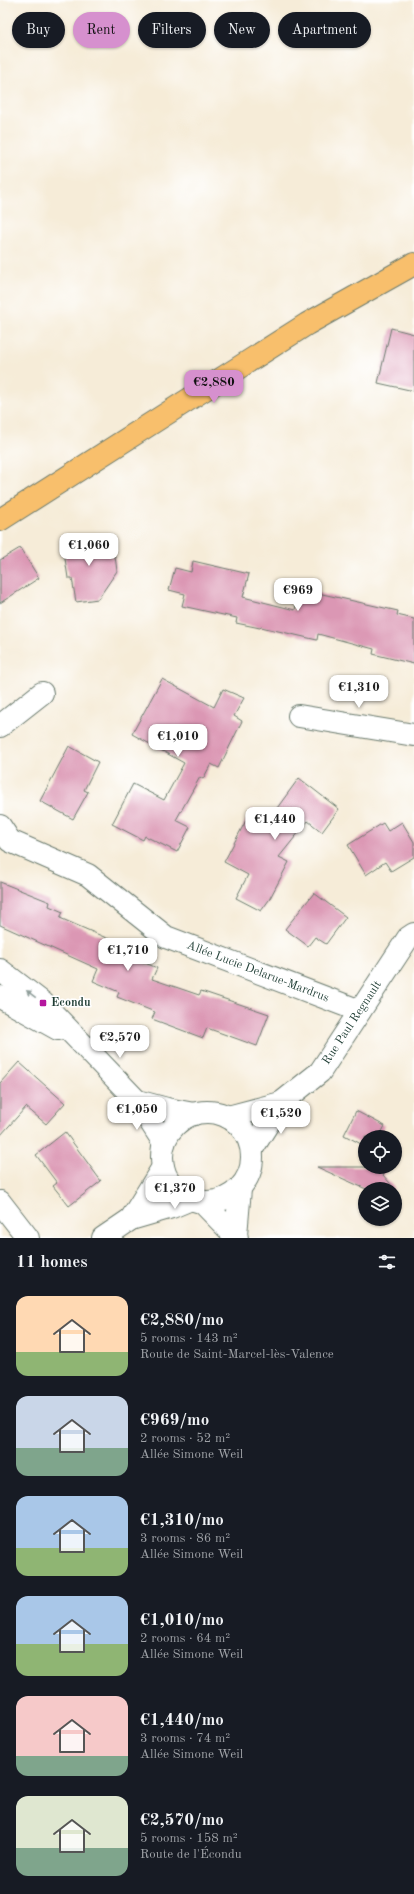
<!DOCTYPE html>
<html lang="en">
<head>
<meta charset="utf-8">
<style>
	body { margin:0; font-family:"Old Standard TT",serif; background:#20242c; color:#f1f3f6; height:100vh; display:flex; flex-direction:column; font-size:15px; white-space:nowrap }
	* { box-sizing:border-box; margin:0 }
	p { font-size:13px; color:#9ea1a6 }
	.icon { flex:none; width:22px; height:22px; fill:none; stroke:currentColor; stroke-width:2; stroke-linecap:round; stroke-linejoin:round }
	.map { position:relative; height:1238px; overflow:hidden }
	.sheet { display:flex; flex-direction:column; background:#171b24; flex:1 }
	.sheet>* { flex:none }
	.top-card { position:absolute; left:12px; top:12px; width:390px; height:36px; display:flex; gap:8px }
	.buttons { position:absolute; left:358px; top:1130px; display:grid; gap:8px }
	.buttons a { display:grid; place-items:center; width:44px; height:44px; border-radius:50%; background:#171b24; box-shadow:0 1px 3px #0004; font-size:20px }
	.price { position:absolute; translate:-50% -34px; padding:0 9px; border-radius:8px; background:#fff; color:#222; font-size:13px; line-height:26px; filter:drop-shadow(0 1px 2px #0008) }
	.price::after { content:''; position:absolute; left:50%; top:24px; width:12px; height:9px; margin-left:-6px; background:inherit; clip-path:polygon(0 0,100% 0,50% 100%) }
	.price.on { background:#d690ce; color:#111 }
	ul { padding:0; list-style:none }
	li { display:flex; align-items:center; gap:12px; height:100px; padding:0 16px }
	li span { display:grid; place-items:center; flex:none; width:112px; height:80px; border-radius:12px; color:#555 }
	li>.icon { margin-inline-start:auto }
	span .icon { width:48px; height:48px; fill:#fffc; stroke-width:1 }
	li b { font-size:17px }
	h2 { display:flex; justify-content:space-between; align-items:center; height:48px; padding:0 16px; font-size:17px }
	.tag { padding:0 14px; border-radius:18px; background:#171b24; box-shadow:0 1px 3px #0004; font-size:14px; line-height:36px }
	.tag.on { background:#d690ce; color:#111 }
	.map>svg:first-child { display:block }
	.building { fill:#db97b4 }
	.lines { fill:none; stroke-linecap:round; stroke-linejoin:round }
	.minor-casing { stroke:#6a7a6d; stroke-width:24 }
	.major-casing { stroke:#6a7a6d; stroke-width:24 }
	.minor { stroke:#fff; stroke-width:22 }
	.major { stroke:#f8bf6c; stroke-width:22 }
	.oneway { fill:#8f9e9a }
	.poi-dot { fill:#b5179e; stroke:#fff; stroke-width:1.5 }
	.labels { text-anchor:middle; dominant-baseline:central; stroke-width:3; stroke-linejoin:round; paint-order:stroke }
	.street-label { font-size:12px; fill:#1f3d34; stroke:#fff }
	.poi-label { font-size:12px; font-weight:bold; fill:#1f3d34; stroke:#fff; text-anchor:start }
</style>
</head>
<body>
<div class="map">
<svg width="414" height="1238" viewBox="0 0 414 1238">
	<rect width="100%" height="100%" fill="#fff"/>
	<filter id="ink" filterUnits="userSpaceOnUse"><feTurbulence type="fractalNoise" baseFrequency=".025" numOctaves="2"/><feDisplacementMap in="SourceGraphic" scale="8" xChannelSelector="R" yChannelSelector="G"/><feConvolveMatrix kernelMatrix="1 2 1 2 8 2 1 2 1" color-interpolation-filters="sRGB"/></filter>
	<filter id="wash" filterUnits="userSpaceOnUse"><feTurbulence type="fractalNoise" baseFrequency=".012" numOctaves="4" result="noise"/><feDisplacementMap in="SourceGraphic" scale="16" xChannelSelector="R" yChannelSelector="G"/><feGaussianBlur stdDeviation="0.9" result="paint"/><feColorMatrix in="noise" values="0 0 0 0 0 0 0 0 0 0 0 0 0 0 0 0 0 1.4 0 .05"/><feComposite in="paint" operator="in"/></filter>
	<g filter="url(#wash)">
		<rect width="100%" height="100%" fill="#f6ecd8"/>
		<g id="blocks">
			<path class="building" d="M 391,328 L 414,334 L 414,391 L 378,383 Z
				M 93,535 L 94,544 L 108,542 L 110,557 L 115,556 L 117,571 L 98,599 L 76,602 L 72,578 L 68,578 L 62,539 Z
				M 20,548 L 39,578 L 0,603 L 0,560 Z
				M 193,561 L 249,574 L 243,597 L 295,610 L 300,589 L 398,611 L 397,615 L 414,619 L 414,664 L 373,654 L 374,649 L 318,634 L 317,640 L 261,627 L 260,628 L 236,623 L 237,618 L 182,606 L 185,594 L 169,590 L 175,568 L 191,572 Z
				M 162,679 L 214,707 L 223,689 L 244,698 L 234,716 L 242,721 L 219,768 L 211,764 L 203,779 L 200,777 L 176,820 L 190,827 L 177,852 L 145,836 L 143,840 L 112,824 L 133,784 L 164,800 L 184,763 L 132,734 Z
				M 69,746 L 98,762 L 84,790 L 88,792 L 73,819 L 40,801 Z
				M 299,778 L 339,809 L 322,832 L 308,821 L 279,857 L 289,862 L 269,900 L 261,911 L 236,898 L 248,875 L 224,862 L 252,809 L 269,819 Z
				M 402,822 L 414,842 L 414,857 L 391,871 L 385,862 L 366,875 L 348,845 L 383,823 L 388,831 Z
				M 0,882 L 50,902 L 49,906 L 63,912 L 60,918 L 111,940 L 108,947 L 157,968 L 152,979 L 199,995 L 201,991 L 269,1014 L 257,1046 L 207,1028 L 203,1038 L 152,1019 L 155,1012 L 117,997 L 119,992 L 93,981 L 98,969 L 0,925 Z
				M 314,893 L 346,917 L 326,944 L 315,937 L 308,946 L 285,929 Z
				M 19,1062 L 65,1103 L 46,1124 L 26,1107 L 0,1136 L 0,1083 Z
				M 356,1111 L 385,1126 L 379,1137 L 365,1137 L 365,1146 L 344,1135 Z
				M 65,1132 L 101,1181 L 69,1206 L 53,1186 L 57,1183 L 36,1155 Z
				M 317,1167 L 387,1167 L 383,1175 L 395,1189 L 366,1189 Z"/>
		</g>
	</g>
	<g filter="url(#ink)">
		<use href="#blocks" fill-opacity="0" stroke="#6a7a6d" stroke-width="1"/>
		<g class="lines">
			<defs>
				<g id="minor">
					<path d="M 299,716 L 414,735"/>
					<path d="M 0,726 L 42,693"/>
					<path id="s1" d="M 0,826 L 10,841 L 88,875 L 166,937 L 360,1011"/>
					<path d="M 0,970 L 43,1003 L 137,1101 L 164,1143"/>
					<path d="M 0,997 L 58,1029"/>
					<path d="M 137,1101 L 167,1109 L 194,1114"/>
					<circle cx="207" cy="1157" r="45"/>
					<path d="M 228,1117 L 281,1103"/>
					<path id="s2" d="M 252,1149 L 281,1103 L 320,1072 L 408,938 L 414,934"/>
					<path d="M 0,1202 L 28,1238"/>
					<path d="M 202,1202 L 237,1238"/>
					<path d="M 131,1219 L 163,1167"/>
					<path d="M 236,1235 L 240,1189"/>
					<path d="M 103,1238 L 131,1219 L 172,1207 L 191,1199"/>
				</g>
				<path id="major" d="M 0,520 L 307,324 L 414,264"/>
			</defs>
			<use href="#minor" class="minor-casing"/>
			<use href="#major" class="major-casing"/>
			<use href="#minor" class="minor"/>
			<use href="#major" class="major"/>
		</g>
		<defs><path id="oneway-solid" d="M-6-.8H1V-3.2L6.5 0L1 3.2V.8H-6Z"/></defs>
		<use class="oneway" href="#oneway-solid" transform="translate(31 994) rotate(-143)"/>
	</g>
	<rect class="poi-dot" x="39" y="999" width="8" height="8" rx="2"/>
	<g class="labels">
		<g class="street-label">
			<text stroke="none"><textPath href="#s1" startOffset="301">Allée Lucie Delarue-Mardrus</textPath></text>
			<text stroke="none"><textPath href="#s2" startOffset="163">Rue Paul Regnault</textPath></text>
		</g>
		<g class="poi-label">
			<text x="51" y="1003">Econdu</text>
		</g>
	</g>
</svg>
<div class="buttons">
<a><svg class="icon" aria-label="locate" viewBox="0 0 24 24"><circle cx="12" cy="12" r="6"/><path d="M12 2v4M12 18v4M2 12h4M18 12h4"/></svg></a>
<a><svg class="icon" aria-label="layers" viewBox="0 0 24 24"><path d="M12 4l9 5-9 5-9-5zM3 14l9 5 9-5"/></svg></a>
</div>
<b class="price on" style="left:214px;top:404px">€2,880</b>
<b class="price" style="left:89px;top:567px">€1,060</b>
<b class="price" style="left:298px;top:612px">€969</b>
<b class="price" style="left:359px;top:709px">€1,310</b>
<b class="price" style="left:178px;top:758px">€1,010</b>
<b class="price" style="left:275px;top:841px">€1,440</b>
<b class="price" style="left:128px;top:972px">€1,710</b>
<b class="price" style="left:120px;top:1059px">€2,570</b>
<b class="price" style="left:137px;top:1131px">€1,050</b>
<b class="price" style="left:281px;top:1135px">€1,520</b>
<b class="price" style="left:175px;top:1210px">€1,370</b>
<div class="top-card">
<a class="tag">Buy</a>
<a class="tag on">Rent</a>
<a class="tag">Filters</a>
<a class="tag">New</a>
<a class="tag">Apartment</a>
</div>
</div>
<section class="sheet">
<h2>11 homes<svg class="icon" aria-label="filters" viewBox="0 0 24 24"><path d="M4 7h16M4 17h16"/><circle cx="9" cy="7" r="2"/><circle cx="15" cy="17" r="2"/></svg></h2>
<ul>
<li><span style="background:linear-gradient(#ffd9b3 70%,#8fb573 0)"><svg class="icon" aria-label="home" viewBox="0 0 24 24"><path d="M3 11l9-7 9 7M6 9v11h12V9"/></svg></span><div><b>€2,880/mo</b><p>5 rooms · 143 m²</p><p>Route de Saint-Marcel-lès-Valence</p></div></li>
<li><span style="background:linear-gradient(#c9d6e8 65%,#7fa58c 0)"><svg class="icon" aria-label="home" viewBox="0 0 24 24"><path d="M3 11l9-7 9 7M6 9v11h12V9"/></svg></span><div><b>€969/mo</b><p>2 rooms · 52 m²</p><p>Allée Simone Weil</p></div></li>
<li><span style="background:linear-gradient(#a9c7e8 65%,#8fb573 0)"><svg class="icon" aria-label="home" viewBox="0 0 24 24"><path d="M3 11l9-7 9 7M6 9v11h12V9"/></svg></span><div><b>€1,310/mo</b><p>3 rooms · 86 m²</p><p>Allée Simone Weil</p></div></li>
<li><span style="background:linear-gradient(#a9c7e8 60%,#8fb573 0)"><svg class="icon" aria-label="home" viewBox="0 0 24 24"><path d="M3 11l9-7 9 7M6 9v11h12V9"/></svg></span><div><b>€1,010/mo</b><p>2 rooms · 64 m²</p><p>Allée Simone Weil</p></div></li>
<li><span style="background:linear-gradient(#f6c9c9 75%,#7fa58c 0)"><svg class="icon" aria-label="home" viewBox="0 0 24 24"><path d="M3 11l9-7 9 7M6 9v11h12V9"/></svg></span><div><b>€1,440/mo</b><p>3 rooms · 74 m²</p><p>Allée Simone Weil</p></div></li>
<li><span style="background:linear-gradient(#dfe7d0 65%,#7fa58c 0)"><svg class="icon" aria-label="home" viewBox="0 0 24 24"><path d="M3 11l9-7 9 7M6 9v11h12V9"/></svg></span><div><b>€2,570/mo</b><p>5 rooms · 158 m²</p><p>Route de l'Écondu</p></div></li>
</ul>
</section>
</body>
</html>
